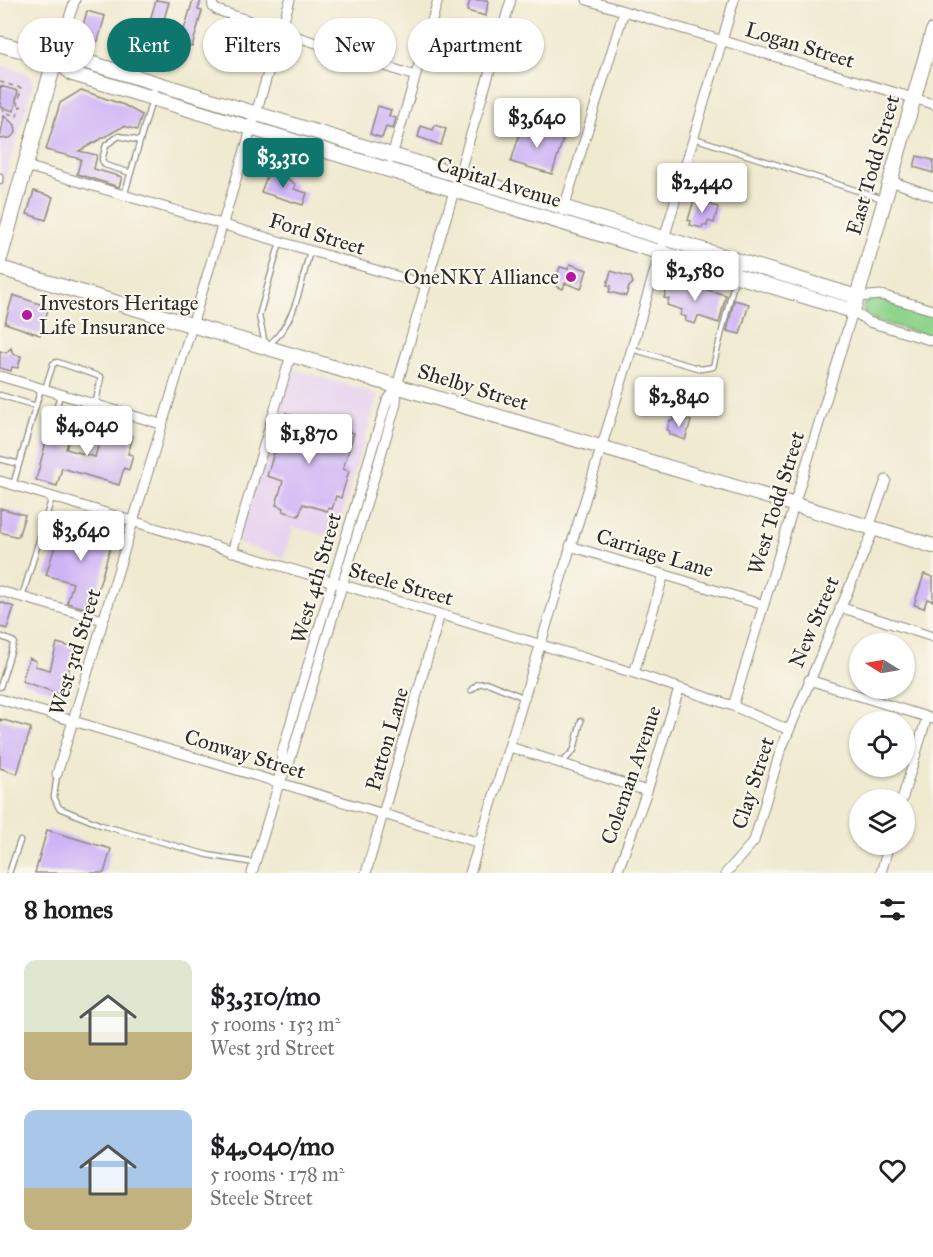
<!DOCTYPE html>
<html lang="en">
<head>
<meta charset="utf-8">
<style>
	body { margin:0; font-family:"IM FELL Great Primer",serif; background:#f6f6f6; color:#202124; height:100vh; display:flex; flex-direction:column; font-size:22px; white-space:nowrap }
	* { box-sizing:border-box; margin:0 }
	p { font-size:20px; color:#757577 }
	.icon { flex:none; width:33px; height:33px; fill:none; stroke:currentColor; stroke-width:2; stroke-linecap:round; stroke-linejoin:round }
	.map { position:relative; height:873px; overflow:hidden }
	.drawer { display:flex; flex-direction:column; background:#fff; flex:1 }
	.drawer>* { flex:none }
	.banner { position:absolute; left:18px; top:18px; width:600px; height:54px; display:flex; gap:12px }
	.needle { width:39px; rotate:281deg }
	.fabs { position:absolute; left:849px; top:633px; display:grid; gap:12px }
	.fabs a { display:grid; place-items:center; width:66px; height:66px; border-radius:50%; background:#fff; box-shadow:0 2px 4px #0004; font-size:30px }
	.price { position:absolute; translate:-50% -51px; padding:0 14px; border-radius:6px; background:#fff; color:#222; font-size:20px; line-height:39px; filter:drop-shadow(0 2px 3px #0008) }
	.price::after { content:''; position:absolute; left:50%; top:36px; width:18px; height:14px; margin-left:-9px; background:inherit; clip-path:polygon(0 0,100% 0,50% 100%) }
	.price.on { background:#0f766e; color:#fff }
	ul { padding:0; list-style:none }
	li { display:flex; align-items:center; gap:18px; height:150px; padding:0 24px }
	li span { display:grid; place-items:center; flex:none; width:168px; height:120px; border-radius:12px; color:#555 }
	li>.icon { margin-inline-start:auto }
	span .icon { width:72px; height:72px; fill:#fffc; stroke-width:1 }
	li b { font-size:26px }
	h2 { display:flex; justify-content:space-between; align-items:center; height:72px; padding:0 24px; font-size:26px }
	.chip { padding:0 21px; border-radius:27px; background:#fff; box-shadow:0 2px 4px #0004; font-size:21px; line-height:54px }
	.chip.on { background:#0f766e; color:#fff }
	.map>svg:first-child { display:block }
	.built { fill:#e6d2f0 }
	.green { fill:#8fd48c; stroke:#5d805c; stroke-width:1.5 }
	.building { fill:#ceb3f7 }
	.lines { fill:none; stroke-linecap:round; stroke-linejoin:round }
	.lane-casing { stroke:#8e8a7e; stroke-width:7 }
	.street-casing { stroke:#8e8a7e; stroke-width:11 }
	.secondary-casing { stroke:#8e8a7e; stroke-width:16 }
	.primary-casing { stroke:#8e8a7e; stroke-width:17 }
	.path { stroke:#8e8a7e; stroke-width:1.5; stroke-dasharray:4.5 4.5; stroke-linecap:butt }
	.lane { stroke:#fff; stroke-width:4.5 }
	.street { stroke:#fff; stroke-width:9 }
	.secondary { stroke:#fff; stroke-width:14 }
	.primary { stroke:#fff; stroke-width:15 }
	.poi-dot { fill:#b5179e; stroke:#fbf7ec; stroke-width:2 }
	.labels { text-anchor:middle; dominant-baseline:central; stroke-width:4.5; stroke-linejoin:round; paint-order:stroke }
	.street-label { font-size:21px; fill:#2b2b2b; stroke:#fbf7ec }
	.poi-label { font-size:21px; fill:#2b2b2b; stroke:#fbf7ec; text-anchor:end }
</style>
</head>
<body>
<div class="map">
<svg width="933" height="873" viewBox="0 0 933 873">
	<rect width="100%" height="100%" fill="#fbf7ec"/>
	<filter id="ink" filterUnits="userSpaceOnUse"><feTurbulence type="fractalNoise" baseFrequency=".0167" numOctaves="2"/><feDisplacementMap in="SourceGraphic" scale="12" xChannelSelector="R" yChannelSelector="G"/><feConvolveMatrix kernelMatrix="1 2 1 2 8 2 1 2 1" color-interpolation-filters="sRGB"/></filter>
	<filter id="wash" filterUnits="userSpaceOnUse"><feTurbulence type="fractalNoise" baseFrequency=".008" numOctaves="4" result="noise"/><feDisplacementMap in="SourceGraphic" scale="24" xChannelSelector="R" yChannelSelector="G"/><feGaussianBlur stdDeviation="1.35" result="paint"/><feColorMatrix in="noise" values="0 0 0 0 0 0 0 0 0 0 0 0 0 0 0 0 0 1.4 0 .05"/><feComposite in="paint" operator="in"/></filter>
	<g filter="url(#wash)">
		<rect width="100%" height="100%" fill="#f0ead1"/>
		<path class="built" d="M 0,65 L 27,74 L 32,78 L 33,85 L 0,196 Z
			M 290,368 L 378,394 L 335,538 L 293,527 L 284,557 L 237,543 Z"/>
		<path class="green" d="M 873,297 L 933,314 L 933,337 L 870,319 L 864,313 L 863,305 Z"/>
		<g id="blocks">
			<path class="building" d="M 156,0 L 169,2 L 159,37 L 146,33 Z
				M 193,0 L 201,0 L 198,10 L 202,11 L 192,47 L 180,43 Z
				M 470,0 L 488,0 L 486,16 L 467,11 Z
				M 87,11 L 105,16 L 98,41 L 80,36 Z
				M 0,86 L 18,91 L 14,111 L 0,107 Z
				M 81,90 L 124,105 L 142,115 L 137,130 L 124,126 L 79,151 L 97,155 L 94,169 L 122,177 L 119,187 L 77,174 L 81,159 L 46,150 L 60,103 Z
				M 378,106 L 391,110 L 389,116 L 396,118 L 393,129 L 386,127 L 382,138 L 370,134 Z
				M 4,116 L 15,125 L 16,133 L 10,138 L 0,139 Z
				M 523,123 L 564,136 L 552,174 L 511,162 Z
				M 435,125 L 446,129 L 441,145 L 418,137 L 421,126 L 433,130 Z
				M 917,156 L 933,160 L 933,173 L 914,167 Z
				M 268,174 L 284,176 L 296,185 L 294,189 L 307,193 L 303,205 L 261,192 Z
				M 34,191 L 53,197 L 46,220 L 27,214 Z
				M 694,200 L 718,207 L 714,223 L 708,221 L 707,226 L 703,225 L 702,228 L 690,225 L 691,221 L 688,220 Z
				M 570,264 L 587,270 L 581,289 L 565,283 L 563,289 L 554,285 L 560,267 L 568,269 Z
				M 611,271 L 631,277 L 633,283 L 629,287 L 626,296 L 609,292 L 611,286 L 607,285 Z
				M 670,280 L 726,295 L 719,323 L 698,316 L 695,324 L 685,321 L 686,317 L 680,315 L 682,310 L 667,305 L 669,299 L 664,298 Z
				M 13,295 L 49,307 L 40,335 L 5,323 Z
				M 734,300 L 749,304 L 740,334 L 727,331 Z
				M 11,348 L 13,354 L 21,356 L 18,368 L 12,367 L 11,371 L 0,368 L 0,351 L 6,353 Z
				M 286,413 L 298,417 L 297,420 L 342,434 L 343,430 L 354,433 L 343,469 L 349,471 L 341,498 L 336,496 L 332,509 L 328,508 L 327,511 L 303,504 L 299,516 L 283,511 L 284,508 L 276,505 L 283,481 L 267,476 Z
				M 675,416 L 691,421 L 685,440 L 669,434 L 670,431 L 667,430 L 670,420 L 673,421 Z
				M 105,422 L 128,429 L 126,434 L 133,436 L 128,454 L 133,455 L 129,470 L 124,468 L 119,485 L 62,468 L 57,486 L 36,480 L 49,430 L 70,436 L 66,449 L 95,457 Z
				M 0,508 L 25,515 L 18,537 L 0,532 Z
				M 70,521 L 79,523 L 78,527 L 96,533 L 98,526 L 110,529 L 108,536 L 113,538 L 92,610 L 67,603 L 73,583 L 46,575 L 61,527 L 67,529 Z
				M 924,574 L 933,577 L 933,601 L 927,599 L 924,608 L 914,605 Z
				M 0,602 L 14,607 L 7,629 L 0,627 Z
				M 57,643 L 75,648 L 62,695 L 22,681 L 29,658 L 36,661 L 35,666 L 50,670 Z
				M 0,719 L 31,728 L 17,774 L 0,768 Z
				M 47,830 L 111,849 L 104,873 L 35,873 Z"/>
		</g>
	</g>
	<g filter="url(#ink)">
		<use href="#blocks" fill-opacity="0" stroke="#8e8a7e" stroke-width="1.5"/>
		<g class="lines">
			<defs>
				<path id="lane" d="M 694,138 L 883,199
					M 131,173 L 105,165 L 102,160 L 106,145 L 119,136 L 140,141
					M 0,176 L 0,181
					M 124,196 L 156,86
					M 265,344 L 259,316 L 280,242
					M 270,344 C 297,319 300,286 310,251
					M 632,349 L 701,369 L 713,367 L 739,263
					M 45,389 L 53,364 L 57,362 L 101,377 L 92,421 L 84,426 L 56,416 L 56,409 L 60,395
					M 0,395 L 36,406
					M 0,459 L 19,464
					M 13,485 L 41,388
					M 22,597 L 52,497
					M 0,636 L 14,642 L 0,687
					M 471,690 L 478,684 L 488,683 L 525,698
					M 561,764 L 574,750 L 581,721
					M 57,774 L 54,797 L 59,808 L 101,825 L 208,855 L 255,863
					M 9,873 L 20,841"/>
				<path id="street" d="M 212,0 L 213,7 L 217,10 L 415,76
					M 587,0 L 933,104
					M 55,59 L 75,0
					M 391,159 L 438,0
					M 26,166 L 426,285
					M 891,181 L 933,196
					M 563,211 L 624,11
					M 857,297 L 881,295 L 933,310
					M 0,376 L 161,424
					M 0,481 L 634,673 L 733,706 L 789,730
					M 869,527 L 886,480
					M 570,546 L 764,605
					M 232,552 L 291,355
					M 0,591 L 103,620
					M 840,607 L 933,637
					M 634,673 L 664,574
					M 809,680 L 933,719
					M 0,699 L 480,843
					M 733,706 L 853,311 L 869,322 L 933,341
					M 510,747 L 647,791
					M 57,774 L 290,0
					M 279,780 L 283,749 L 373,446 L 387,401 L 397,387
					M 902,800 L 927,717
					M 252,873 L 279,783 L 289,764 L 396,404 L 397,386 L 426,285 L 511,0
					M 366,873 L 440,614
					M 470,873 L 632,348 L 734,0
					M 617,873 L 647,791 L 679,689
					M 726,873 L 754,841 L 780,752 L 874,529
					M 881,873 L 889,844"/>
				<path id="secondary" d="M 55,59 L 73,74 L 853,311 L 933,31
					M 55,59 L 77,59 L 857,297
					M 0,268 L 933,546"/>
				<path id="primary" d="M 0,44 L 55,59 L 0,257"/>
			</defs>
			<use href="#lane" class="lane-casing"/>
			<use href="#street" class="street-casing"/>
			<use href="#secondary" class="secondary-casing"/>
			<use href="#primary" class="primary-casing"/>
			<path class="path" d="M 0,82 L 21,88 L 18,105
				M 4,108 L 3,112 L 17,116 L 20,106 L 27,108"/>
			<use href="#lane" class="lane"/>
			<use href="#street" class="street"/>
			<use href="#secondary" class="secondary"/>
			<use href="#primary" class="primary"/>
		</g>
	</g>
	<g class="poi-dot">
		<circle cx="571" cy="277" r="6"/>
		<circle cx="27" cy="315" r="6"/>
	</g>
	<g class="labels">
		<g class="street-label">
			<text transform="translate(800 45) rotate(17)">Logan Street</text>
			<text transform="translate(873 165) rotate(-74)">East Todd Street</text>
			<text transform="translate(499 182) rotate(17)">Capital Avenue</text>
			<text transform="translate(317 234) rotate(17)">Ford Street</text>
			<text transform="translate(473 387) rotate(17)">Shelby Street</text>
			<text transform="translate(776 503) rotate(-73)">West Todd Street</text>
			<text transform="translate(655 553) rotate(17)">Carriage Lane</text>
			<text transform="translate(316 578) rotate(-74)">West 4th Street</text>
			<text transform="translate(401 584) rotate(16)">Steele Street</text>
			<text transform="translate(814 622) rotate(-67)">New Street</text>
			<text transform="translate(75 652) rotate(-73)">West 3rd Street</text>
			<text transform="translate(387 739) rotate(-74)">Patton Lane</text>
			<text transform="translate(245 754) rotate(17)">Conway Street</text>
			<text transform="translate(631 775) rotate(-71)">Coleman Avenue</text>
			<text transform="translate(753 783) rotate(-72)">Clay Street</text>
		</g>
		<g class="poi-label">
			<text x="559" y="277">OneNKY Alliance</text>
			<text x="39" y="303" text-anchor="start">Investors Heritage<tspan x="39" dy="24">Life Insurance</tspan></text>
		</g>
	</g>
</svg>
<div class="fabs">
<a><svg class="needle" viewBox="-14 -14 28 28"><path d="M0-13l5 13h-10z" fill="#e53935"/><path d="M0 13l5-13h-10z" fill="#757577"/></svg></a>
<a><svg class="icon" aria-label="locate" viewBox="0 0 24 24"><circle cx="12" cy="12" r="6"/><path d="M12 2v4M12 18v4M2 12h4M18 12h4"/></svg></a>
<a><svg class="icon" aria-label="layers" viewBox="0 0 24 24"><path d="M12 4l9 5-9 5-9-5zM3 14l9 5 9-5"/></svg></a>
</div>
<b class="price" style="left:537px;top:149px">$3,640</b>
<b class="price on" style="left:283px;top:189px">$3,310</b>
<b class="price" style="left:702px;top:214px">$2,440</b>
<b class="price" style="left:695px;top:302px">$2,580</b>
<b class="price" style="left:679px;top:428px">$2,840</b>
<b class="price" style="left:87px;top:457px">$4,040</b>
<b class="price" style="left:309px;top:465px">$1,870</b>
<b class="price" style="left:81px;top:562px">$3,640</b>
<div class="banner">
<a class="chip">Buy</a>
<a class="chip on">Rent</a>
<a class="chip">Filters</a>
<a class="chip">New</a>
<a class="chip">Apartment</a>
</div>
</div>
<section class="drawer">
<h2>8 homes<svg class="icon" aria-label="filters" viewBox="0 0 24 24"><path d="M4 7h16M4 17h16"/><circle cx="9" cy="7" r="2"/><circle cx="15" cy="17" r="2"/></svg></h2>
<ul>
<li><span style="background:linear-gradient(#dfe7d0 60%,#c2b280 0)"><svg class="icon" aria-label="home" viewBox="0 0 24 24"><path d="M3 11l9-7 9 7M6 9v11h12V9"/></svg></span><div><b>$3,310/mo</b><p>5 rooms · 153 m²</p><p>West 3rd Street</p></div><svg class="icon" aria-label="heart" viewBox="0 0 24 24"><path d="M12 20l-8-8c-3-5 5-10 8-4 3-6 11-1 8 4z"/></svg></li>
<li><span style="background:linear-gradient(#a9c7e8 65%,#c2b280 0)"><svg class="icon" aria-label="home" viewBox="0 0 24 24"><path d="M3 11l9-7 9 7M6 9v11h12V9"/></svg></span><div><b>$4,040/mo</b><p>5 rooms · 178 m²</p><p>Steele Street</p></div><svg class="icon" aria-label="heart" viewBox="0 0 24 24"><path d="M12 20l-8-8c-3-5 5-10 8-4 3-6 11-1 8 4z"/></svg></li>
</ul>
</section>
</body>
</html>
